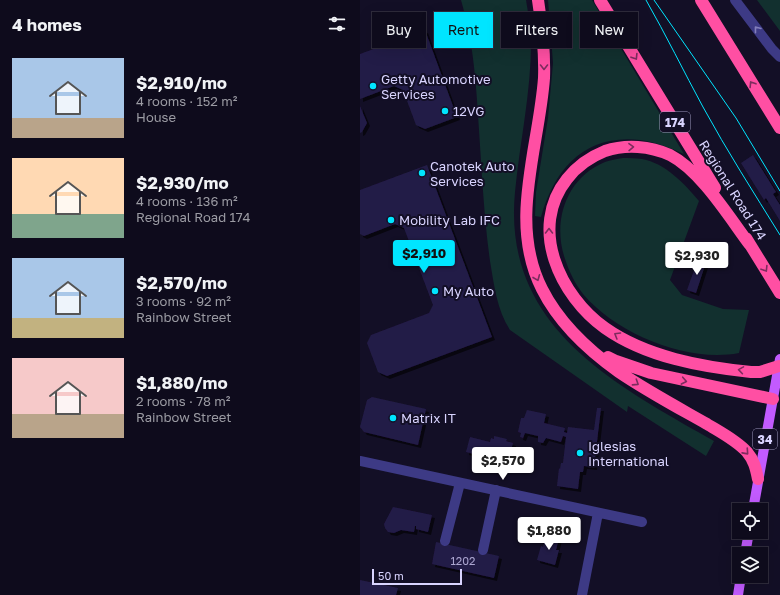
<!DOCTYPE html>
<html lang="en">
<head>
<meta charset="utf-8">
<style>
	body { margin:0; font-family:"Golos Text",sans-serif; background:#1c1929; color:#f1f3f6; height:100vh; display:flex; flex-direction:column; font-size:15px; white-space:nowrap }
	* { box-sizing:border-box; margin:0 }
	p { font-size:13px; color:#9b9ba3 }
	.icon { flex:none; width:22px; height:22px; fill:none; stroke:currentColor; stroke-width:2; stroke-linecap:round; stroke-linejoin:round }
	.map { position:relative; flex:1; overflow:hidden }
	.side { display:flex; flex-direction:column; background:#0e0b1c; width:360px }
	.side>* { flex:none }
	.top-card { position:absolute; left:12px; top:12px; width:348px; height:36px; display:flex; gap:8px }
	.tools { position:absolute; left:372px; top:503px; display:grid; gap:8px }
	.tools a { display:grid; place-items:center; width:36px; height:36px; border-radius:0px; background:#0e0b1c; box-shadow:0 4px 16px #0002,0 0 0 1px #2e2b3b; font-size:20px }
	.scale { position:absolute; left:12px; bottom:10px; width:90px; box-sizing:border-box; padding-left:4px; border:2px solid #d9d4ff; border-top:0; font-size:11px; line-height:14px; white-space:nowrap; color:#d9d4ff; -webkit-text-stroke:3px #130f26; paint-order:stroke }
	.price { position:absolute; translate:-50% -34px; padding:0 9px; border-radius:4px; background:#fff; color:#222; font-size:13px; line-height:26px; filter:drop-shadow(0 1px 2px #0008) }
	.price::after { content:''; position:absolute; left:50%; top:24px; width:12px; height:9px; margin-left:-6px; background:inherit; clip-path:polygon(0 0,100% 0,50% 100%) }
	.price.selected { background:#00e5ff; color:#111 }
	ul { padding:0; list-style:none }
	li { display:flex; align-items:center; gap:12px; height:100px; padding:0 12px }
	li span { display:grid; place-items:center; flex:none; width:112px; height:80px; border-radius:0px; color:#555 }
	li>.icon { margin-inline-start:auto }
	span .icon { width:48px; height:48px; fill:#fffc; stroke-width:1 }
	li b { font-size:17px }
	h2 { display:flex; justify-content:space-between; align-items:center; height:48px; padding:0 12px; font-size:17px }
	.chip { padding:0 14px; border-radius:0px; background:#0e0b1c; box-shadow:0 4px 16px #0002,0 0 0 1px #2e2b3b; font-size:14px; line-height:36px }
	.chip.selected { background:#00e5ff; color:#111 }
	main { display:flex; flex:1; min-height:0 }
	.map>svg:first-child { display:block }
	.green { fill:#12302f }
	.building { fill:#241b47; filter:url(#shadow) }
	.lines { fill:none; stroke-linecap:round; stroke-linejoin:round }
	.minor { stroke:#3d3a85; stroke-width:10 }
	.major { stroke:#c25bff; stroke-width:10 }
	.highway { stroke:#ff4fa3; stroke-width:12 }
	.tram { stroke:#00e5ff; stroke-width:1 }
	.oneway { stroke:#837fbc }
	.oneway2 { stroke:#7d2c5e }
	.poi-dot { fill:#00e5ff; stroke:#130f26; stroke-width:1.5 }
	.labels { text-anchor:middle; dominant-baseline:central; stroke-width:4; stroke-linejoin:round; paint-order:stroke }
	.number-label { font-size:11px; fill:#aca6d1 }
	.shield { fill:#130f26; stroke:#9e99be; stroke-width:1 }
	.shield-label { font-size:12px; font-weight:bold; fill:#d9d4ff }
	.poi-label { font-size:13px; fill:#d9d4ff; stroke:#130f26; text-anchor:start }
	.street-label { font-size:13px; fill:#d9d4ff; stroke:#130f26 }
</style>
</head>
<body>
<main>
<section class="side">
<h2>4 homes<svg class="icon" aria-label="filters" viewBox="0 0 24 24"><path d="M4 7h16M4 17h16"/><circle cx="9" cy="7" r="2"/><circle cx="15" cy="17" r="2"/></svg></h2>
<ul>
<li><span style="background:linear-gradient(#a9c7e8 75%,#b9a48a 0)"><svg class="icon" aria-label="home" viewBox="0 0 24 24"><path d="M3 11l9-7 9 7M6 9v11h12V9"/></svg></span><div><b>$2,910/mo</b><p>4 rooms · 152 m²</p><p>House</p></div></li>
<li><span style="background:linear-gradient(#ffd9b3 70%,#7fa58c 0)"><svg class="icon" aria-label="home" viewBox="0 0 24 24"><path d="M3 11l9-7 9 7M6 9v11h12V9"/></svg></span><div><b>$2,930/mo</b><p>4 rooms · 136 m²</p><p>Regional Road 174</p></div></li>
<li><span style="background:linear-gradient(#a9c7e8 75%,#c2b280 0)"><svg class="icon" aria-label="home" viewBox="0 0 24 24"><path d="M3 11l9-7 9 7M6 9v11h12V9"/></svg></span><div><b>$2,570/mo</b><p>3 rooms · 92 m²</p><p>Rainbow Street</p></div></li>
<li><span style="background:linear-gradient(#f6c9c9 70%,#b9a48a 0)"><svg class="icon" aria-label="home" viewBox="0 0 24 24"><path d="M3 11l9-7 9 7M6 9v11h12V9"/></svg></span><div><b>$1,880/mo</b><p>2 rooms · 78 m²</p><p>Rainbow Street</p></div></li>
</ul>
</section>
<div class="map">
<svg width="420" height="595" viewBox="0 0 420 595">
	<defs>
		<filter id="shadow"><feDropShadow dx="3" dy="3" stdDeviation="0" flood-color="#0009"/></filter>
	</defs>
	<rect width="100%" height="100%" fill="#130f26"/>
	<path class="green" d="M 101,0 L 166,0 C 168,12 170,24 171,36 C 172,88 160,140 155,192 C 142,327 254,384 354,441 L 346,456 L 268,406 L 267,412 L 150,330 C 137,310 134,285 130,261 C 124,217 122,174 119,130 C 117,98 115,64 109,33 C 107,22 104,11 101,0 Z
		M 188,0 L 232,0 L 324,154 C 310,148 296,142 280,140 C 225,134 195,168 181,217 L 175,216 L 176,192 L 188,118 L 193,63 Z
		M 397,0 L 420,0 L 420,31 Z
		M 263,158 C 269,158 275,158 282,159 C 305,163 325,184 339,201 L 310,280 L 322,295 L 363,309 L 389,310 L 379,353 C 327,363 257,334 223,294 C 215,284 209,271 205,259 C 192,221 206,178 245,162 C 250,160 257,159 263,158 Z"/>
	<path class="building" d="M 65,30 L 97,117 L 65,129 L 56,125 L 43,90 L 34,86 L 0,99 L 0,54 Z
		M 0,106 L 7,123 L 2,132 L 0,133 Z
		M 393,155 L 416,192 L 413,194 L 420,205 L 420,221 L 406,198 L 404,200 L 381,163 Z
		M 67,165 L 132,337 L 27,376 L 18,372 L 7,343 L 11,335 L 69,313 L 73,305 L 44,228 L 35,224 L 4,236 L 0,234 L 0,190 Z
		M 338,259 L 346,262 L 336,293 L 327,290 Z
		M 12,397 L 66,409 L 58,445 L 4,432 L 0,427 L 7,400 Z
		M 237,408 L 241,408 L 234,467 L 224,466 L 223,472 L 220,472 L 218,489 L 197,486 L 199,468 L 200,469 L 201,463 L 203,463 L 206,437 L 203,436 L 201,442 L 186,438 L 183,443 L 178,442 L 178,436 L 165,433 L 163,438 L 160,437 L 161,433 L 158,432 L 161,418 L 164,418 L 167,410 L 186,414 L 184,423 L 205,428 L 204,432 L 207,433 L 208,427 L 234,430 Z
		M 134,436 L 147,439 L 146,441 L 153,443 L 150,454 L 147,453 L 145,461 L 138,459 L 138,461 L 133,460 L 133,459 L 106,452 L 110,437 L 130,442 L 131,438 L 134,439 Z
		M 33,507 L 72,515 L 68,532 L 56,529 L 56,526 L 55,526 L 54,532 L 41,530 L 34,533 L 28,532 L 25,528 L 24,524 Z
		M 186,535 L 199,538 L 196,550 L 199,550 L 195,565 L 177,560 L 181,546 L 183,547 Z
		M 76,542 L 139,556 L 134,578 L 72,564 Z
		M 0,580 L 38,588 L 36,595 L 0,595 Z"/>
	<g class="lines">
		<path class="minor" d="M 375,0 L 412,49 L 420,57
			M 0,461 L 282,522
			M 85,541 L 100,483
			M 123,550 L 136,490
			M 222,595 L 238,513"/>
		<path class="major" d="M 393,510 L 420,359
			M 385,554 L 389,532
			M 378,595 L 381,576"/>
		<path class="highway" d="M 178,0 C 182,26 185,52 184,78 C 179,148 148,222 182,289 C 199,323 228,350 259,372 C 287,391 317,407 347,424 C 360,432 376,440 387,452 C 394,460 396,469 398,479
			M 240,0 L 355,188
			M 341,0 L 420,128
			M 386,238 L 420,293
			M 390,245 C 369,217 341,171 310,155 C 290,146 266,144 245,151 C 230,157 217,166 207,179 C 168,228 200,296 245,328 C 286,357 342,367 391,372 L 400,372 L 419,366
			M 248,357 L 256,361 L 291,373 L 413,399"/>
		<path class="tram" d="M 286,0 C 306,35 324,72 343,107 C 367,151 394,193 420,235
			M 294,0 L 376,118 L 420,191"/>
	</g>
	<defs><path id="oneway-chevron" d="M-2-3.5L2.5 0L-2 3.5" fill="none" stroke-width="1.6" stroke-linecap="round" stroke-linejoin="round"/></defs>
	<use class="oneway" href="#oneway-chevron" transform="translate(397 29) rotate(-128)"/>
	<g class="oneway2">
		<use href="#oneway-chevron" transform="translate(275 57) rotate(58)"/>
		<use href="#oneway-chevron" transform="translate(184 67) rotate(90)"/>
		<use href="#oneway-chevron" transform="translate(392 84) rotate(-122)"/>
		<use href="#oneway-chevron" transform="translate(271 147) rotate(-1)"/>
		<use href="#oneway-chevron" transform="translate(189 231) rotate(-90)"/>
		<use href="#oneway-chevron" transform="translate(405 269) rotate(58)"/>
		<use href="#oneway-chevron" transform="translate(177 278) rotate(68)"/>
		<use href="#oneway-chevron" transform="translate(257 335) rotate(-149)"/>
		<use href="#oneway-chevron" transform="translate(381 370) rotate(-171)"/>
		<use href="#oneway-chevron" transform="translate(324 381) rotate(11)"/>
		<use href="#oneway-chevron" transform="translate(276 383) rotate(33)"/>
		<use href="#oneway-chevron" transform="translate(386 452) rotate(48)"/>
	</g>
	<g class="poi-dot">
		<circle cx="13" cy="86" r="4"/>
		<circle cx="85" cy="111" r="4"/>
		<circle cx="62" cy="173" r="4"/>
		<circle cx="31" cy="220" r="4"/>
		<circle cx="75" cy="291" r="4"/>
		<circle cx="33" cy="418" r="4"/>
		<circle cx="220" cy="453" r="4"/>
	</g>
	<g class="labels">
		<g class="number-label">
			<text x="103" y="560">1202</text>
		</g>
		<g class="shield">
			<rect x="300" y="112" width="30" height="20" rx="3"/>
			<rect x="393" y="429" width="24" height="20" rx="3"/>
		</g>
		<g class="shield-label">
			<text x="315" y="122">174</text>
			<text x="405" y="439">34</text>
		</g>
		<g class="poi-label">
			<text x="21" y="79">Getty Automotive<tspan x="21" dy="15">Services</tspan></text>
			<text x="93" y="111">12VG</text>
			<text x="70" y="166">Canotek Auto<tspan x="70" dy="15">Services</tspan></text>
			<text x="39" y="220">Mobility Lab IFC</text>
			<text x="83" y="291">My Auto</text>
			<text x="41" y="418">Matrix IT</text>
			<text x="228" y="446">Iglesias<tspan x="228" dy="15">International</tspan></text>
		</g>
		<g class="street-label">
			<text transform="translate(373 190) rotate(58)">Regional Road 174</text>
		</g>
	</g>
</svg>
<div class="tools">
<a><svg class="icon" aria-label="locate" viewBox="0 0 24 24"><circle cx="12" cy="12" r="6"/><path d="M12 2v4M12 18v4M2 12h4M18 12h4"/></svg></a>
<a><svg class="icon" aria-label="layers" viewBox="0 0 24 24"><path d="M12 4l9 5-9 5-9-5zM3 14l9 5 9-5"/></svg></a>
</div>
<div class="scale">50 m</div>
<b class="price selected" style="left:64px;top:274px">$2,910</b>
<b class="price" style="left:337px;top:276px">$2,930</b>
<b class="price" style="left:143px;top:481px">$2,570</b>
<b class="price" style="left:189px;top:551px">$1,880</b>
<div class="top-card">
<a class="chip">Buy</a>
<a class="chip selected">Rent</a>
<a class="chip">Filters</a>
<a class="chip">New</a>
</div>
</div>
</main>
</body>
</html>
